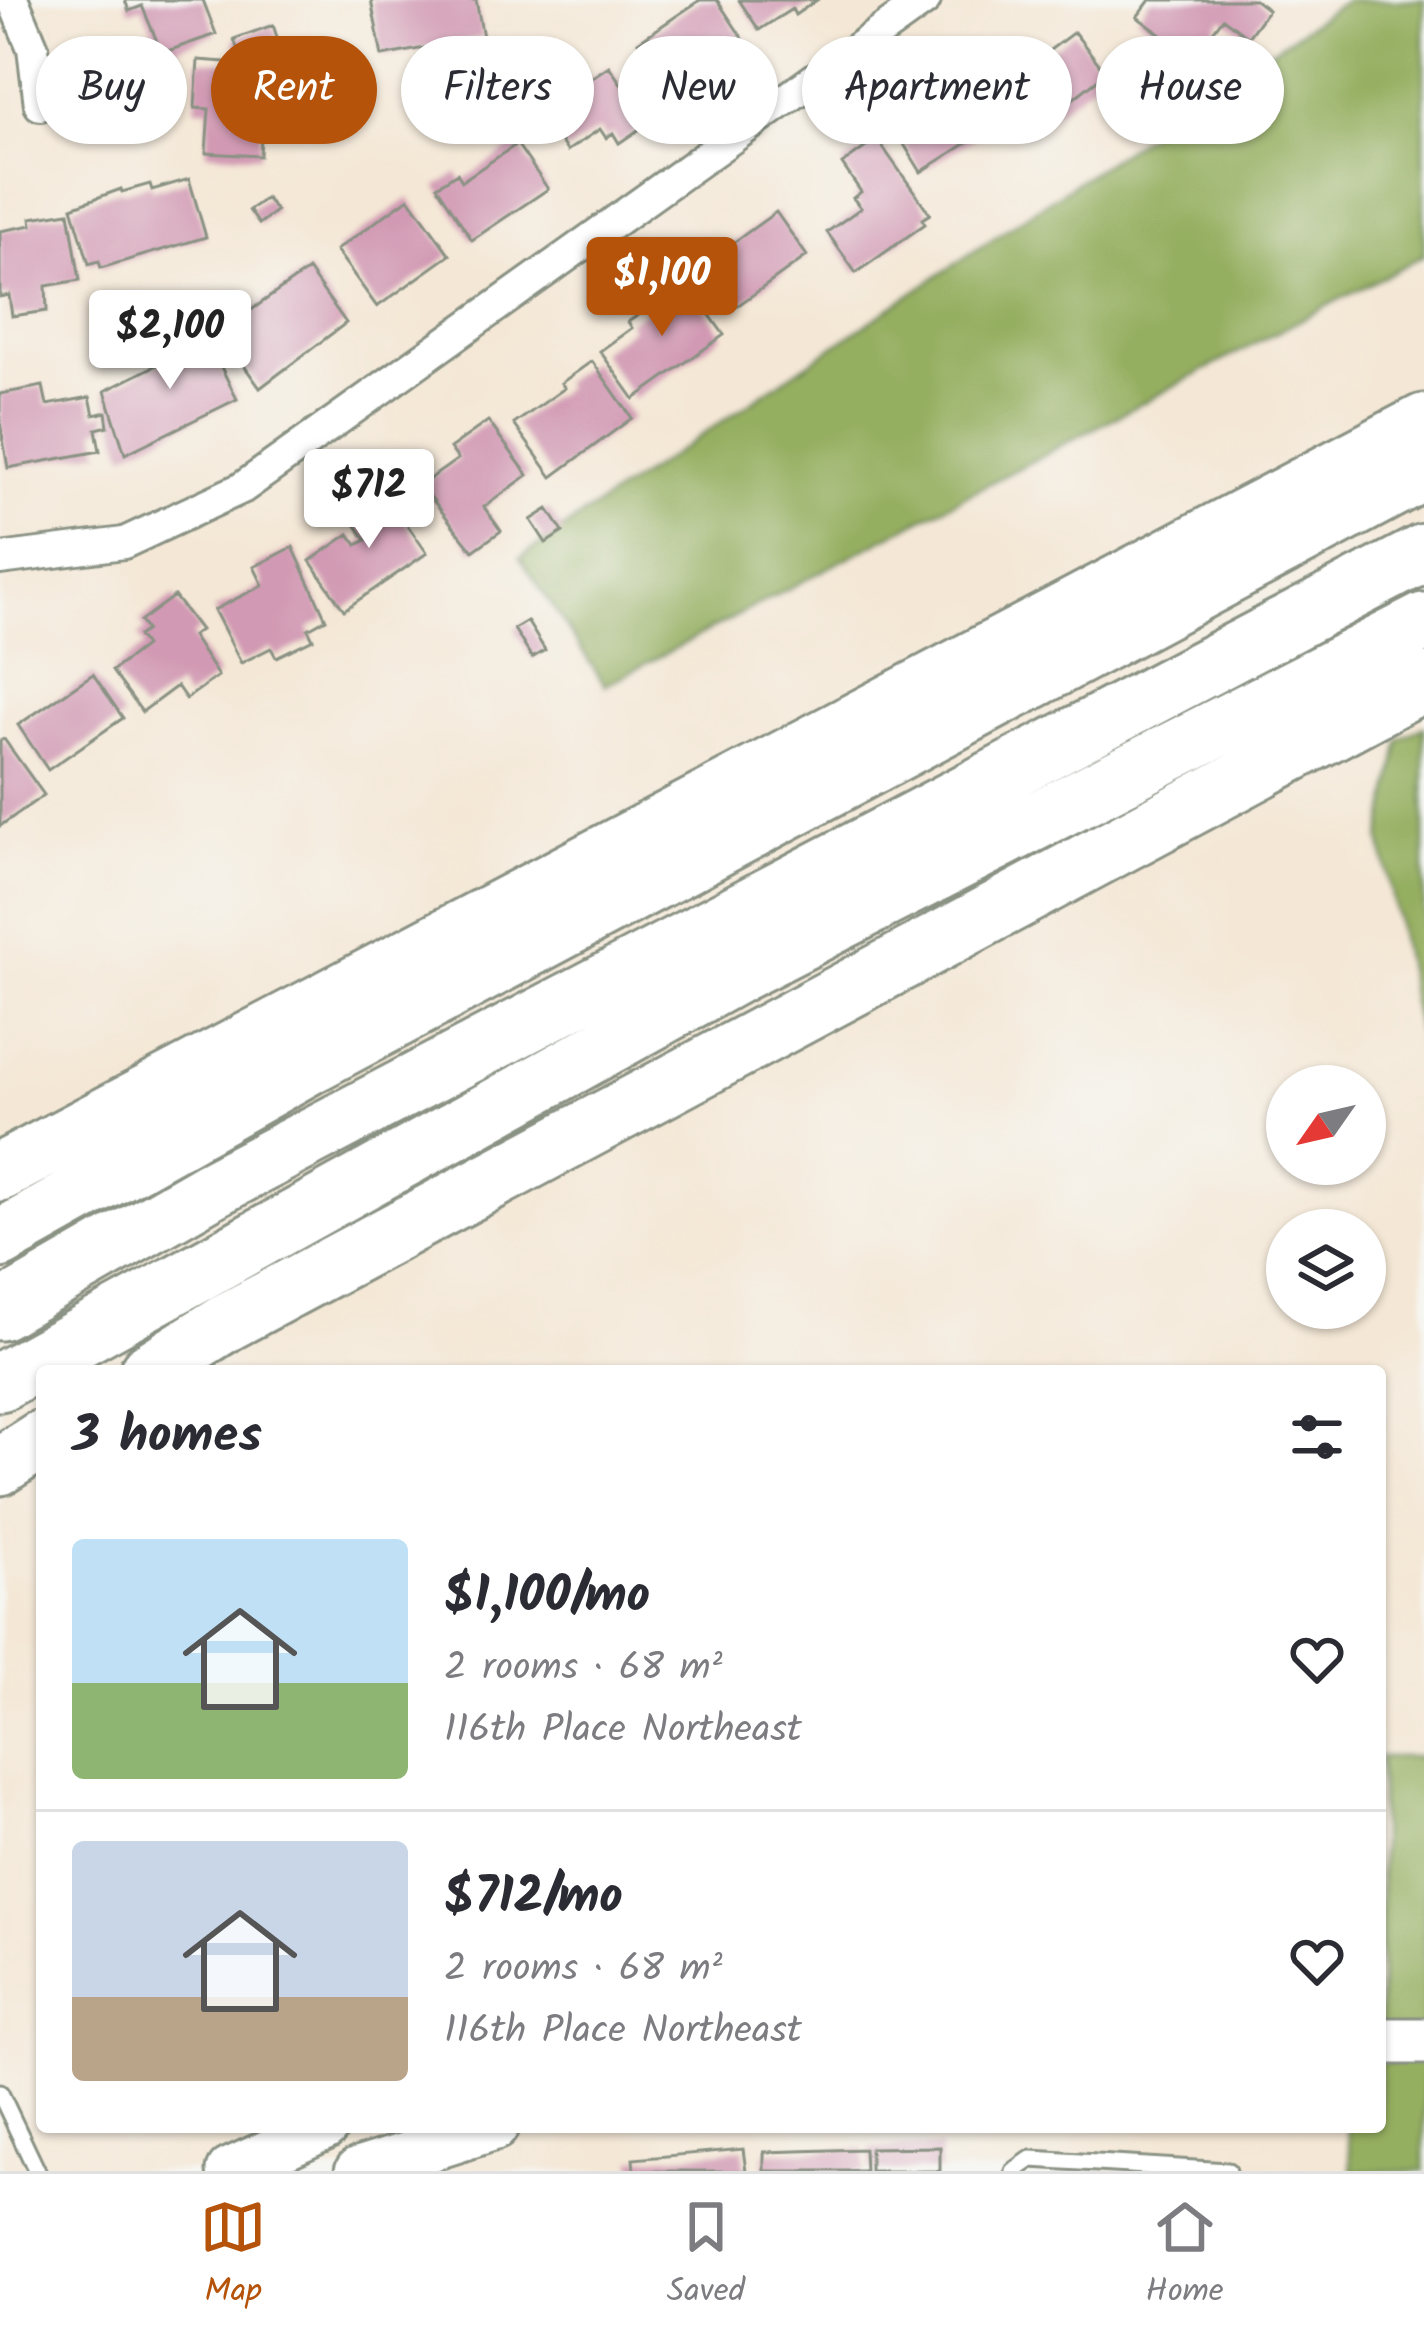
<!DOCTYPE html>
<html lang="en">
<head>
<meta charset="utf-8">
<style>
	body { margin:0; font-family:Kalam,sans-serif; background:#f7f7f7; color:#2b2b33; height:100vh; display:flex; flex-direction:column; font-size:45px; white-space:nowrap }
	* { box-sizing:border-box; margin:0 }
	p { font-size:39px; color:#7c7c81 }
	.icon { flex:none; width:66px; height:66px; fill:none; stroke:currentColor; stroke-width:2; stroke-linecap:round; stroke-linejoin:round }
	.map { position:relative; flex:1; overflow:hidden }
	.sheet { position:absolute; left:36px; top:1365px; width:1350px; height:768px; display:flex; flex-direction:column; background:#fff; border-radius:12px; box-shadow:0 3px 9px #0004 }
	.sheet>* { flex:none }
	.top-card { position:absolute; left:36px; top:36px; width:1353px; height:108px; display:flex; gap:24px }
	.needle { width:78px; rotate:236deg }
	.buttons { position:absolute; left:1266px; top:1065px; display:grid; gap:24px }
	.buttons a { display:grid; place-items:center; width:120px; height:120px; border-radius:50%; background:#fff; box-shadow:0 3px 9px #0004; font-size:60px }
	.price { position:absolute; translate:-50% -102px; padding:0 27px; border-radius:12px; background:#fff; color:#222; font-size:39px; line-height:78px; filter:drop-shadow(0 3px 6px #0008) }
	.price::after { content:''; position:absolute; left:50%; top:72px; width:36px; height:27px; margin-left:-18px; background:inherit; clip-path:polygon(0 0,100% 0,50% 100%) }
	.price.on { background:#b45309; color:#fff }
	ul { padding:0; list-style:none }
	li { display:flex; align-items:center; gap:36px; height:300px; padding:0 36px }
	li+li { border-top:3px solid #e1e1e2 }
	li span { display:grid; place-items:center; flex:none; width:336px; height:240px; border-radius:12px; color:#555 }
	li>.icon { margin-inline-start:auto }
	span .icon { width:144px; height:144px; fill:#fffc; stroke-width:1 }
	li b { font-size:51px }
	h2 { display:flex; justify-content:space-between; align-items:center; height:144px; padding:0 36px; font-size:51px }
	.tag { padding:0 42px; border-radius:54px; background:#fff; box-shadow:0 3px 9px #0004; font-size:42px; line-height:108px }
	.tag.on { background:#b45309; color:#fff }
	.dock { display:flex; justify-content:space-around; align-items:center; height:168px; border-top:3px solid #e1e1e2; background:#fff; font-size:33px; color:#7c7c81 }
	.dock a { display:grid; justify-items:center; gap:6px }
	.dock .on { color:#b45309 }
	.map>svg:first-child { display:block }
	.forest { fill:#95af60; stroke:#5a764a; stroke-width:3 }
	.building { fill:#d199b3 }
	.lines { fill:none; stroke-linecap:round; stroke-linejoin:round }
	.lane-casing { stroke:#8a9284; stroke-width:21 }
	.street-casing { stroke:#8a9284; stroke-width:36 }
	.secondary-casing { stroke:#8a9284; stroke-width:51 }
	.highway-casing { stroke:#8a9284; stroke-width:63 }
	.lane { stroke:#fff; stroke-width:15 }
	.street { stroke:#fff; stroke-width:30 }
	.secondary { stroke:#fff; stroke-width:45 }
	.highway { stroke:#fff; stroke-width:57 }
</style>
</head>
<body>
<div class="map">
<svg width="1424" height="2171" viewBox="0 0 1424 2171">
	<rect width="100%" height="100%" fill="#f6f6f2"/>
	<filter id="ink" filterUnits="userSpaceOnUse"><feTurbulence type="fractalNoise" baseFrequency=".00833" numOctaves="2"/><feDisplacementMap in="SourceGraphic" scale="24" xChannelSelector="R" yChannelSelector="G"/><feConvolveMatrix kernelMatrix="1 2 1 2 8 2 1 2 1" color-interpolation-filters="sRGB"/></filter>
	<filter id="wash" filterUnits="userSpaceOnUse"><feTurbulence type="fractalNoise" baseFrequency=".004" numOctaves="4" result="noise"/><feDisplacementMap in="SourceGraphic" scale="48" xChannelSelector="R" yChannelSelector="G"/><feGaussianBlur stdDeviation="2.7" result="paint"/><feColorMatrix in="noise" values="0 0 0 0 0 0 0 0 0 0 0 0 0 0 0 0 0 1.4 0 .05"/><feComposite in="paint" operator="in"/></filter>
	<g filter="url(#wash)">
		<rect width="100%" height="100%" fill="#f4e7d5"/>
		<path class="forest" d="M 1346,0 L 1424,0 L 1424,255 L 605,685 L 520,558 Z
			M 1424,726 L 1424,1048 L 1418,1032 L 1381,839 L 1400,740 Z
			M 1380,1757 L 1424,1757 L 1424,2041 L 1380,2041 Z
			M 1424,2061 L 1424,2171 L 1352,2171 L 1347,2127 L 1380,2127 L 1380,2063 Z"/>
		<g id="blocks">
			<path class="building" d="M 125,0 L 203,0 L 216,34 L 162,53 L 142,6 L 129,11 Z
				M 371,0 L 476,0 L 483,37 L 382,56 Z
				M 700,0 L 717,0 L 749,48 L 711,74 L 704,63 L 668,87 L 638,42 Z
				M 739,0 L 817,0 L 795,15 L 792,9 L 759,30 Z
				M 1150,0 L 1255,0 L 1268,10 L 1248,37 L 1223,18 L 1193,58 L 1137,17 Z
				M 273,25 L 279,43 L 240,57 L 234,39 Z
				M 1074,32 L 1106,73 L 1033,130 L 993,76 L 1030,48 L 1038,59 Z
				M 563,57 L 575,82 L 579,79 L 582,84 L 609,66 L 626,91 L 634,85 L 656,118 L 619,143 L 613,133 L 606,138 L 600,129 L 567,151 L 553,130 L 548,134 L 517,88 Z
				M 198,60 L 265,65 L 260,156 L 206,153 L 209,109 L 195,108 Z
				M 969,80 L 997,124 L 921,172 L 894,128 Z
				M 877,139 L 930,214 L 922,219 L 925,224 L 856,273 L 827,232 L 861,208 L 853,198 L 861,192 L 842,164 Z
				M 517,144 L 548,189 L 472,240 L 437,186 L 457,173 L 462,181 Z
				M 189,179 L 206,237 L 101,268 L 99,261 L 89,264 L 72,207 L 121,189 L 122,192 L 150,184 L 152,190 Z
				M 266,198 L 276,211 L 259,224 L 249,210 Z
				M 409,198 L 450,255 L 377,307 L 336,250 Z
				M 69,212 L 80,280 L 46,286 L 47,311 L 12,316 L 9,295 L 0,297 L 0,231 L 32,225 L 31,218 Z
				M 776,212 L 807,256 L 733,309 L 702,265 Z
				M 308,270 L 346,323 L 260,388 L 220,332 Z
				M 684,279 L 724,335 L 634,399 L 600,351 L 632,328 L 628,322 L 652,306 L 650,303 Z
				M 189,328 L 196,342 L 206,337 L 237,399 L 125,454 L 105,391 L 164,361 L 155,345 Z
				M 592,361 L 632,418 L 552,477 L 514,424 L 565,388 L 561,383 Z
				M 43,386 L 47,405 L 90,397 L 94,415 L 106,412 L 108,426 L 96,429 L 100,451 L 8,468 L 0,422 L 0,394 Z
				M 488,421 L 528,475 L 484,507 L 501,531 L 473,551 L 421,485 L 458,459 L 450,448 Z
				M 380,486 L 427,553 L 344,610 L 310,561 L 349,534 L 357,545 L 366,540 L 345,510 Z
				M 548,509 L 563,532 L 546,543 L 531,520 Z
				M 293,547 L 326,619 L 308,629 L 313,639 L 276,657 L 271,648 L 241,663 L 214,610 L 263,585 L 254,567 Z
				M 174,596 L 200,630 L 192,636 L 218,676 L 186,699 L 177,686 L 142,712 L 112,671 L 145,646 L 138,636 L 146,630 L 140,621 Z
				M 527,621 L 545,650 L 532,658 L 514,629 Z
				M 93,674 L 123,718 L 48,770 L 18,725 Z
				M 4,739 L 44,795 L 0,826 L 0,741 Z
				M 940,2147 L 940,2171 L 870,2171 L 870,2148 Z
				M 743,2149 L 746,2171 L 634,2171 L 633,2159 Z
				M 864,2149 L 865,2171 L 764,2171 L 764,2152 Z"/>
		</g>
	</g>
	<g filter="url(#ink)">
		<use href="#blocks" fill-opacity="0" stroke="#8a9284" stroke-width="3"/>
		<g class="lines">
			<defs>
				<path id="lane" d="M 0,2093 L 37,2171
					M 1014,2171 L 1031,2159 L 1228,2171"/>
				<path id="street" d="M 13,0 L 33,48 L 40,105
					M 0,559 L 124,543 L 242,488 L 925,0"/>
				<path id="secondary" d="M 1380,2041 L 1424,2041
					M 230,2171 L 325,2127
					M 358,2171 L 495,2127"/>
				<path id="highway" d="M 0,1172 L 1424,423
					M 0,1239 L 315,1062 L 1424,471
					M 0,1311 L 210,1190 L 1424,553
					M 149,1371 L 225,1323 L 1424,682
					M 0,1382 L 739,973 L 1424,622
					M 0,1466 L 42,1439"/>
			</defs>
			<use href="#lane" class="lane-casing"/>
			<use href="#street" class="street-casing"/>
			<use href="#secondary" class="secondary-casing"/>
			<use href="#highway" class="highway-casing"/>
			<use href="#lane" class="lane"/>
			<use href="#street" class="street"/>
			<use href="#secondary" class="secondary"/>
			<use href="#highway" class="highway"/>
		</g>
	</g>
</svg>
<div class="buttons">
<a><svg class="needle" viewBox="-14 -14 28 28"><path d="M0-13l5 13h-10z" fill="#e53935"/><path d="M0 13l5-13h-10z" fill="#7c7c81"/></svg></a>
<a><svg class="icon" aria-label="layers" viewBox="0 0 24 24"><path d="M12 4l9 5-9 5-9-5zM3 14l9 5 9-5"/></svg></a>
</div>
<b class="price on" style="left:662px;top:339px">$1,100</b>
<b class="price" style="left:170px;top:392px">$2,100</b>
<b class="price" style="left:369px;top:551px">$712</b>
<div class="top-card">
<a class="tag">Buy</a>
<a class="tag on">Rent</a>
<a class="tag">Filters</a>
<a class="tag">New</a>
<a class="tag">Apartment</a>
<a class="tag">House</a>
</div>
<section class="sheet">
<h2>3 homes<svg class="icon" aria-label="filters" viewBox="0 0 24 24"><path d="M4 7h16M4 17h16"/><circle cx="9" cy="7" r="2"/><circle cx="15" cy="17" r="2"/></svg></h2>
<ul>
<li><span style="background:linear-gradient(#bfe0f5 60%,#8fb573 0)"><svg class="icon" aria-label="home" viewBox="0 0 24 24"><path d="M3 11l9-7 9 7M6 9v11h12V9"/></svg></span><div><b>$1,100/mo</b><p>2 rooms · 68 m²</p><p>116th Place Northeast</p></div><svg class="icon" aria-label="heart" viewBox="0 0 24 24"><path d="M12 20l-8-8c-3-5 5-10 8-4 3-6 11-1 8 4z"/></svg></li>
<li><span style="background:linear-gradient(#c9d6e8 65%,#b9a48a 0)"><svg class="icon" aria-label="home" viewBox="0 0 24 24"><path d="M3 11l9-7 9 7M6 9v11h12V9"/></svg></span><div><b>$712/mo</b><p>2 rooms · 68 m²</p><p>116th Place Northeast</p></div><svg class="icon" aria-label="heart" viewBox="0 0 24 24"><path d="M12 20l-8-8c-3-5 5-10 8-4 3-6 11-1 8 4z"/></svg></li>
</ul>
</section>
</div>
<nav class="dock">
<a class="on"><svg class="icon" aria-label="map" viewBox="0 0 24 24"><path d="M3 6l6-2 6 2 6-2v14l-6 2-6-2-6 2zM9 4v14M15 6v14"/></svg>Map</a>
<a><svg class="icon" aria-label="saved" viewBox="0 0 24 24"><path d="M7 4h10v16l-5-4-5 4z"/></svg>Saved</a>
<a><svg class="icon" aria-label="home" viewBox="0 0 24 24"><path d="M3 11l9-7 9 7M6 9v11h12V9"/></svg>Home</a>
</nav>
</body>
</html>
